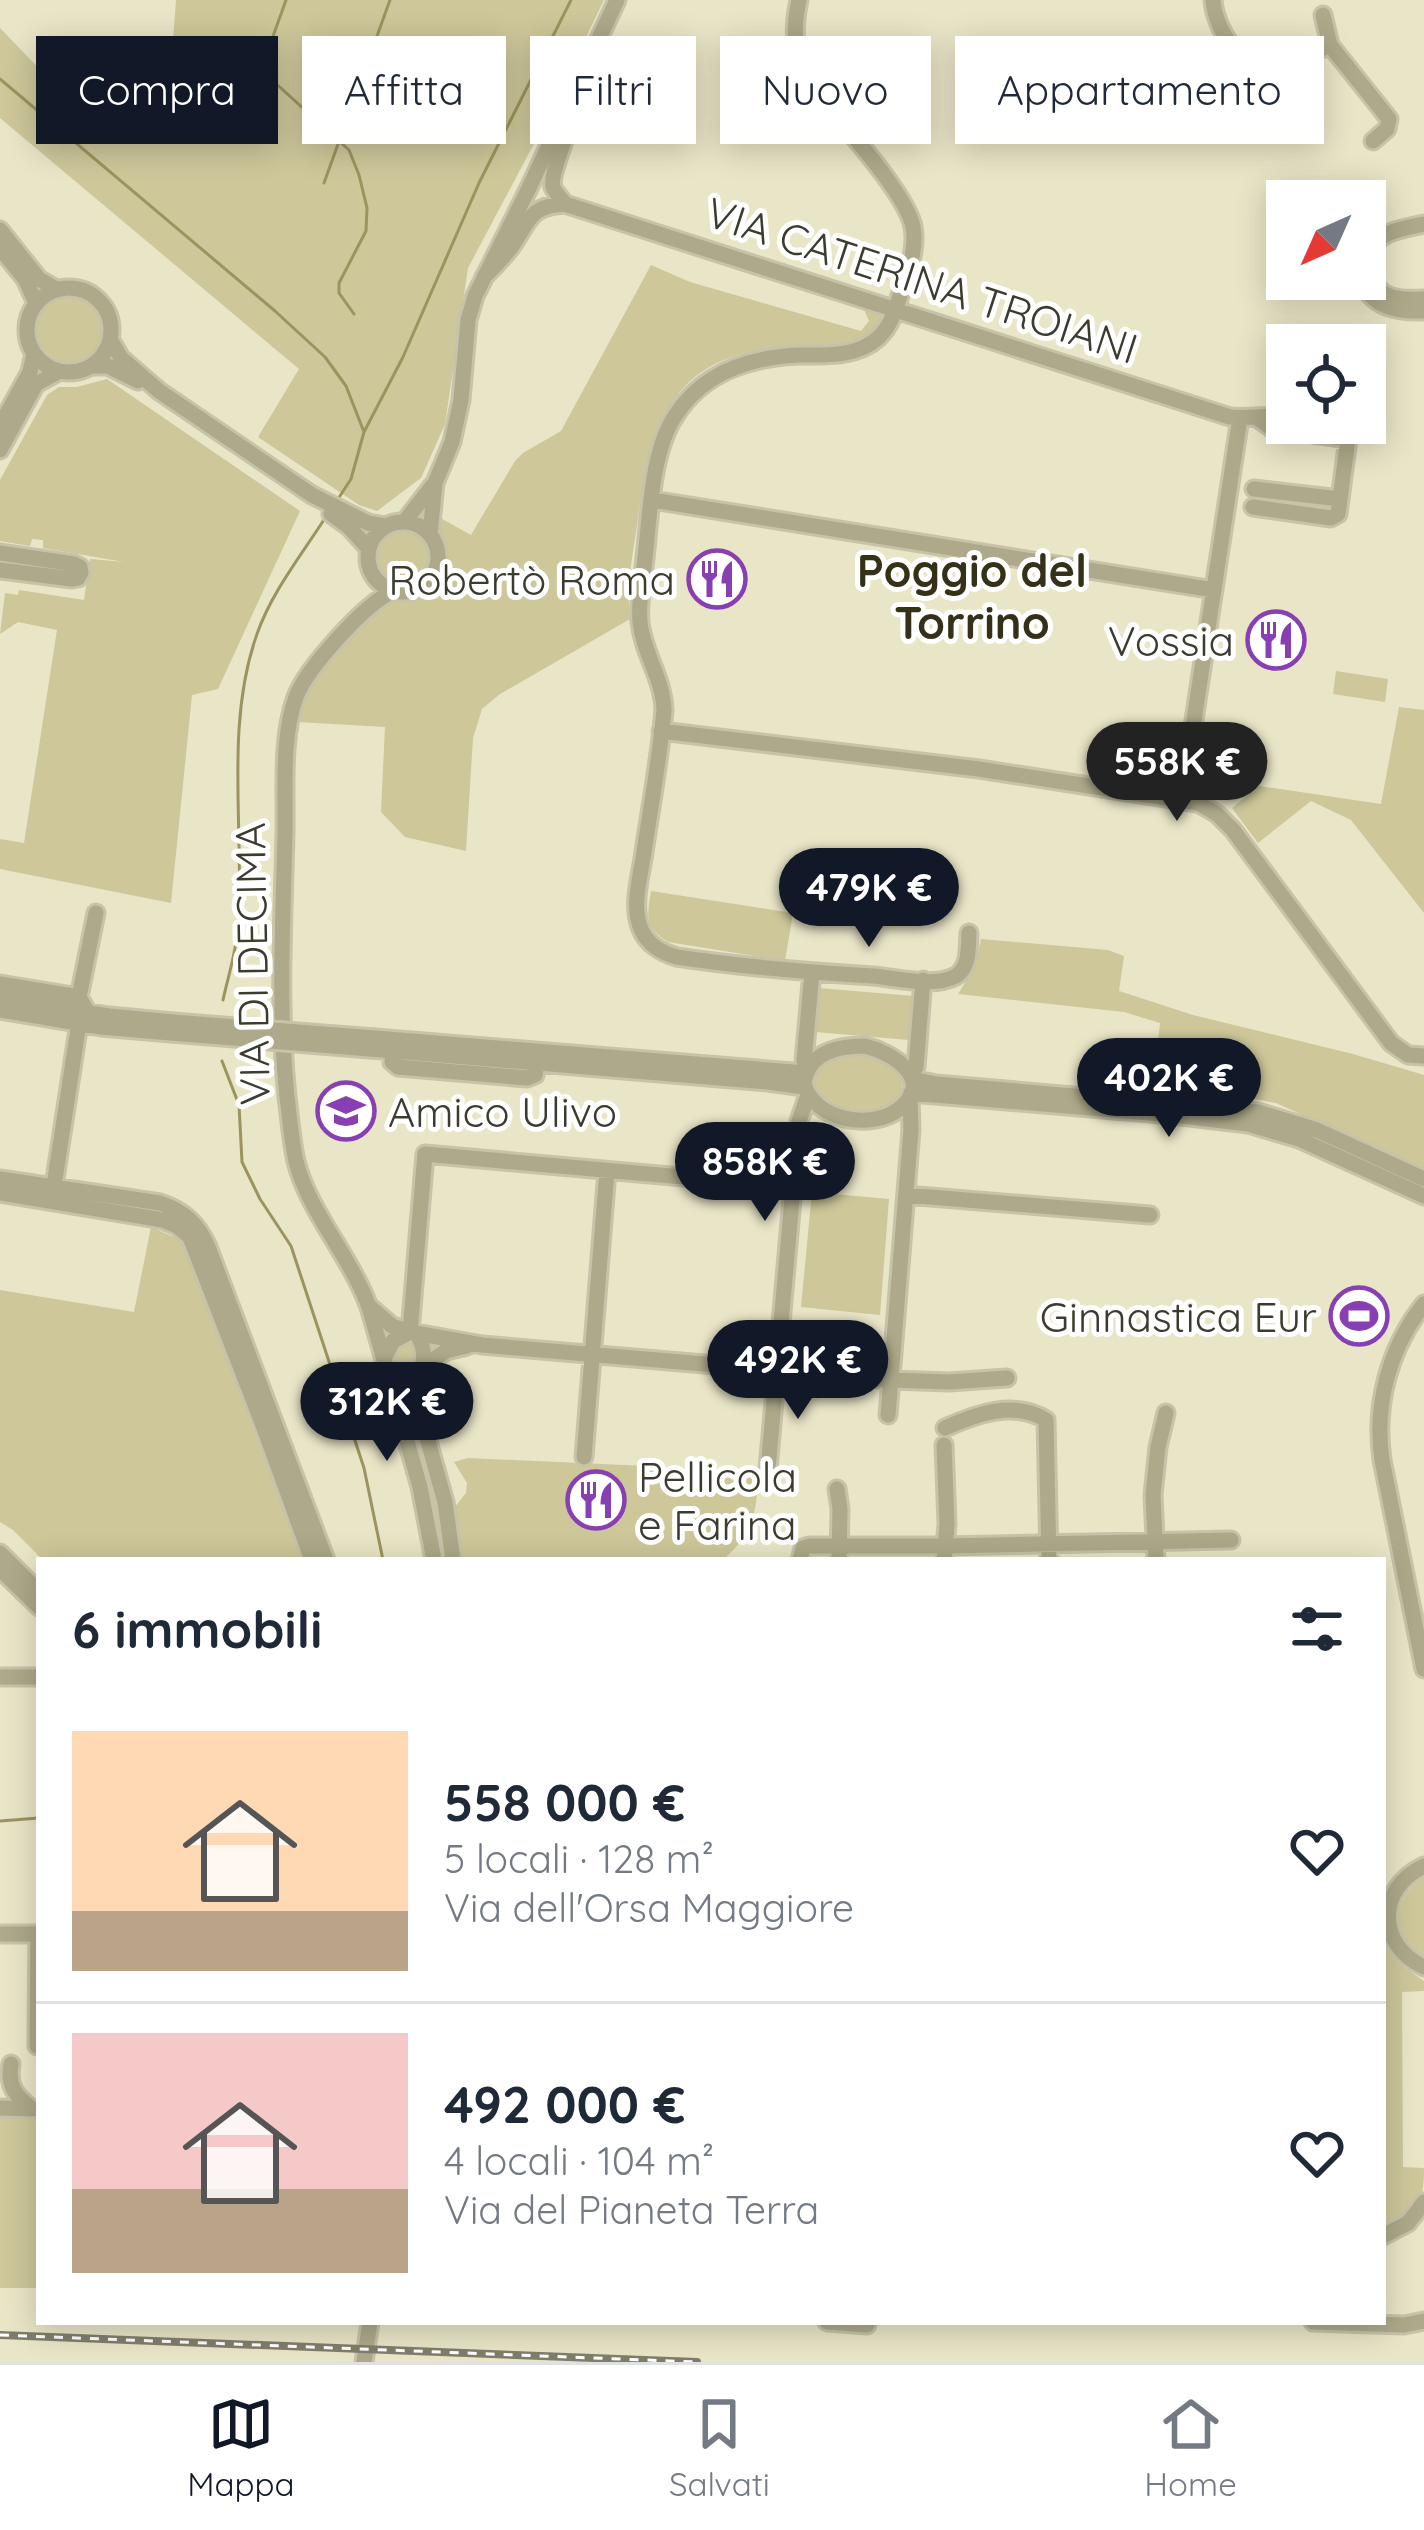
<!DOCTYPE html>
<html lang="it">
<head>
<meta charset="utf-8">
<style>
	body { margin:0; font-family:Quicksand,sans-serif; background:#f2f2f3; color:#1f2937; height:100vh; display:flex; flex-direction:column; font-size:45px; white-space:nowrap }
	* { box-sizing:border-box; margin:0 }
	p { font-size:39px; color:#747a83 }
	.icon { flex:none; width:66px; height:66px; fill:none; stroke:currentColor; stroke-width:2; stroke-linecap:round; stroke-linejoin:round }
	.map { position:relative; flex:1; overflow:hidden }
	.sheet { position:absolute; left:36px; top:1557px; width:1350px; height:768px; display:flex; flex-direction:column; background:#fff; border-radius:0px; box-shadow:0 6px 30px #0003 }
	.sheet>* { flex:none }
	.guide { position:absolute; left:36px; top:36px; width:1353px; height:108px; display:flex; gap:24px }
	.needle { width:78px; rotate:225deg }
	.controls { position:absolute; left:1266px; top:180px; display:grid; gap:24px }
	.controls a { display:grid; place-items:center; width:120px; height:120px; border-radius:0px; background:#fff; box-shadow:0 6px 30px #0003; font-size:60px }
	.price { position:absolute; translate:-50% -102px; padding:0 27px; border-radius:42px; background:#111827; color:#fff; font-size:39px; line-height:78px; filter:drop-shadow(0 3px 6px #0008) }
	.price::after { content:''; position:absolute; left:50%; top:72px; width:36px; height:27px; margin-left:-18px; background:inherit; clip-path:polygon(0 0,100% 0,50% 100%) }
	.price.active { background:#222; color:#fff }
	ul { padding:0; list-style:none }
	li { display:flex; align-items:center; gap:36px; height:300px; padding:0 36px }
	li+li { border-top:3px solid #e0e1e3 }
	li span { display:grid; place-items:center; flex:none; width:336px; height:240px; border-radius:0px; color:#555 }
	li>.icon { margin-inline-start:auto }
	span .icon { width:144px; height:144px; fill:#fffc; stroke-width:1 }
	li b { font-size:51px }
	h2 { display:flex; justify-content:space-between; align-items:center; height:144px; padding:0 36px; font-size:51px }
	.pill { padding:0 42px; border-radius:0px; background:#fff; box-shadow:0 6px 30px #0003; font-size:42px; line-height:108px }
	.pill.active { background:#111827; color:#fff }
	.tabs { display:flex; justify-content:space-around; align-items:center; height:168px; border-top:3px solid #e0e1e3; background:#fff; font-size:33px; color:#747a83 }
	.tabs a { display:grid; justify-items:center; gap:6px }
	.tabs .active { color:#111827 }
	.map>svg:first-child { display:block }
	.green { fill:#cdc79a }
	.lines { fill:none; stroke-linecap:round; stroke-linejoin:round }
	.stream { stroke:#9c945e; stroke-width:3 }
	.minor-casing { stroke:#c6c3a9; stroke-width:21 }
	.minor { stroke:#ada98a; stroke-width:15 }
	.rail-casing { stroke:#807e6b; stroke-width:8 }
	.rail { stroke:#fff; stroke-width:3; stroke-dasharray:9; stroke-linecap:butt }
	.minor-bridge-casing { stroke:#c6c3a9; stroke-width:21; stroke-linecap:butt }
	.minor-bridge { stroke:#ada98a; stroke-width:15 }
	.labels { text-anchor:middle; dominant-baseline:central; stroke-width:10; stroke-linejoin:round; paint-order:stroke }
	.street-label { font-size:42px; fill:#3c3b2f; stroke:#fff }
	.poi-label { font-size:42px; fill:#3c3b2f; stroke:#fff; text-anchor:end }
	.neighbourhood-label { font-size:45px; font-weight:bold; fill:#353118; stroke:#fff }
</style>
</head>
<body>
<div class="map">
<svg width="1424" height="2362" viewBox="0 0 1424 2362">
	<rect width="100%" height="100%" fill="#e9e5c7"/>
	<path class="green" d="M 176,0 L 604,0 L 537,138 L 468,268 L 445,424 L 421,478 L 377,511 L 359,505 L 258,437 L 299,369 L 0,118 L 0,28 L 53,83 L 115,127 L 168,109 Z
		M 78,60 L 134,60 L 134,89 L 79,89 Z
		M 651,265 L 690,282 L 861,331 L 869,321 L 862,305 L 884,312 L 878,330 C 871,335 863,342 855,345 C 832,354 781,346 754,351 C 663,369 649,441 638,519 C 633,553 626,585 630,619 L 500,694 L 482,709 L 473,738 L 466,851 L 405,837 L 381,812 L 385,727 L 298,722 C 300,709 302,698 308,687 C 319,669 373,606 390,598 C 396,596 402,598 409,597 C 423,595 438,584 443,569 C 449,552 436,533 435,515 L 471,535 L 515,461 L 523,453 L 561,431 Z
		M37 329a33 33 0 1 1 66 0a33 33 0 1 1-66 0Z
		M 107,379 L 300,511 L 218,689 L 192,695 L 171,903 L 0,869 L 0,839 L 24,843 L 57,630 L 18,622 L 0,634 L 5,593 L 18,595 L 19,590 L 84,600 L 90,559 L 124,562 L 43,548 L 43,540 L 32,539 L 30,546 L 0,541 L 0,480 L 47,395 L 59,387 L 77,387 Z
		M377 557a26 26 0 1 1 52 0a26 26 0 1 1-52 0Z
		M 1336,671 L 1388,679 L 1385,702 L 1333,694 Z
		M 1399,707 L 1424,710 L 1424,913 L 1351,820 L 1311,801 L 1258,843 L 1232,808 L 1259,786 L 1381,804 Z
		M 651,891 L 793,913 L 785,961 L 668,942 C 644,927 647,916 651,891 Z
		M 981,939 L 1108,950 L 1124,956 L 1119,991 L 1193,1015 L 1353,1054 L 1424,1075 L 1424,1170 L 1276,1103 L 1202,1090 L 1204,1070 L 1173,1068 L 1169,1081 L 1154,1080 L 1160,1023 L 1124,1012 L 958,994 L 975,966 Z
		M 819,988 L 913,996 L 909,1040 L 815,1032 Z
		M 856,1051 L 885,1058 L 903,1075 L 902,1097 C 899,1099 890,1108 887,1109 C 859,1121 786,1100 820,1064 C 828,1056 845,1055 856,1051 Z
		M 812,1192 L 889,1199 L 880,1315 L 801,1307 Z
		M 151,1227 L 183,1241 L 302,1560 L 43,1560 L 13,1530 L 0,1522 L 0,1290 L 134,1312 Z
		M 403,1341 L 415,1346 C 421,1364 406,1380 408,1400 L 439,1512 L 446,1560 L 441,1560 L 435,1513 L 391,1355 Z
		M 468,1458 L 713,1469 L 758,1476 C 757,1514 752,1534 723,1560 L 461,1560 L 454,1508 L 466,1493 L 467,1483 L 454,1462 Z
		M 1424,1877 L 1424,1958 C 1388,1937 1391,1899 1424,1877 Z
		M 1383,1941 C 1395,1964 1405,1967 1424,1981 L 1424,1991 L 1402,1992 L 1403,2167 L 1424,2168 C 1424,2207 1415,2212 1383,2231 Z
		M 0,2117 L 39,2117 L 39,2288 L 0,2288 Z"/>
	<g class="lines">
		<path class="stream" d="M 286,0 L 261,70 L 349,150 L 359,175 L 367,208 L 366,231 L 339,283 L 339,293 L 354,314
			M 0,79 L 275,311 L 325,357 L 346,386 L 364,432
			M 324,183 L 390,0
			M 336,502 L 351,479 L 364,432 L 403,357 L 479,183 L 571,0
			M 223,1000 C 228,977 236,952 238,928 C 245,831 224,727 257,634 C 272,591 303,553 327,515
			M 222,1061 L 239,1105 L 242,1162 L 260,1199 L 291,1246 L 364,1468 L 383,1560
			M 0,1821 L 39,1818"/>
		<defs>
			<path id="minor" d="M 799,0 C 792,33 794,58 812,87 C 836,117 907,193 913,227 C 917,248 909,269 902,289 C 897,306 892,325 878,338 C 857,357 826,355 800,355 C 749,357 703,372 675,416 C 651,452 650,516 645,558 C 643,579 638,601 640,622 C 643,653 663,678 664,710 C 660,757 651,805 644,852 C 641,875 631,906 641,929 C 647,944 662,953 677,957 C 742,967 807,972 873,976 C 896,978 934,988 956,976 C 970,967 968,948 969,933
				M 1213,0 C 1215,29 1241,72 1274,67 C 1293,65 1313,52 1330,45 L 1389,119 L 1387,129 L 1373,141
				M 1323,15 L 1330,45
				M 565,204 C 563,201 554,191 553,187 C 549,176 571,124 575,108
				M 1424,224 C 1411,227 1396,229 1385,235 C 1363,248 1363,280 1385,294 C 1397,301 1411,299 1424,299
				M 0,230 L 39,279 L 56,289
				M 0,248 L 25,279 L 36,303
				M 484,277 C 494,267 504,257 512,246 C 530,220 529,206 565,204 L 1230,417 C 1250,419 1267,414 1287,418
				M 1359,279 C 1373,307 1394,312 1424,311
				M27 330a42 42 0 1 1 84 0a42 42 0 1 1-84 0Z
				M 110,339 L 121,358 L 159,391 L 312,495 L 368,523 L 385,526
				M 91,366 L 108,366 L 138,381
				M 1257,418 L 1271,428 L 1348,439 L 1343,428 L 1320,423
				M 0,426 L 30,372 L 34,353
				M 0,450 L 36,384 L 58,372
				M 1254,489 L 1340,499 L 1348,439
				M 652,500 L 1214,590
				M 1253,507 L 1331,518 L 1338,514 L 1340,499
				M 331,514 L 349,527 L 368,548
				M 405,521 L 433,485
				M368 557a35 35 0 1 1 70 0a35 35 0 1 1-70 0Z
				M 430,534 L 435,483 L 452,442 L 461,400 L 468,320 L 475,296 L 529,188 L 617,0
				M 0,553 L 74,564 L 80,567 L 81,573 L 78,578 L 72,579 L 0,570
				M 393,591 C 365,604 307,668 296,697 C 281,738 286,790 285,833 C 283,921 278,1009 287,1097 C 290,1118 291,1140 296,1161 C 307,1209 351,1257 369,1307 L 420,1487 L 434,1560
				M 661,731 L 979,769 L 1198,803 L 1217,814 L 1233,830 L 1391,1043 L 1408,1055 L 1424,1056
				M 1182,799 L 1240,418
				M 0,984 L 79,997 L 88,1013
				M 79,997 L 96,913
				M 0,999 L 109,1016 L 173,1022
				M 0,1010 L 101,1027 L 171,1033
				M 375,1038 L 806,1073
				M 865,1046 C 893,1053 936,1080 899,1109 C 871,1131 813,1120 804,1083 C 809,1052 837,1046 865,1046 Z
				M 370,1049 L 768,1082 L 804,1087
				M 393,1051 L 392,1062 L 398,1067 L 527,1078 L 535,1075 L 537,1063
				M 807,1070 L 804,1061 L 812,972
				M 911,1074 L 916,1067 L 923,980
				M 913,1079 L 936,1084 L 1258,1112 L 1317,1130 L 1424,1179
				M 911,1093 L 1173,1115 L 1248,1124 L 1299,1139 L 1424,1196
				M 0,1179 L 160,1203 C 184,1211 198,1224 208,1247 L 326,1560
				M 53,1192 L 79,1023
				M 0,1193 L 163,1220 L 177,1226 L 190,1237 L 264,1428 L 312,1560
				M 906,1195 L 1150,1215
				M 1424,1304 C 1389,1348 1374,1405 1382,1460 L 1424,1669
				M 370,1307 L 392,1326 L 410,1332 L 425,1154 L 794,1187
				M 416,1333 C 434,1361 414,1373 417,1402 L 445,1502 L 453,1560
				M 384,1359 L 393,1341 L 410,1332 L 482,1345 L 891,1380 L 949,1382 L 1007,1378
				M 424,1366 L 446,1351 L 467,1346
				M 888,1415 L 911,1130 L 910,1096
				M 945,1428 C 976,1414 1014,1400 1046,1420 L 1049,1560
				M 584,1457 L 607,1171
				M 768,1469 L 799,1121 L 808,1095
				M 837,1489 L 840,1509 L 839,1560
				M 0,1553 L 39,1592
				M 800,1560 L 803,1548 L 809,1546 L 944,1546 L 1231,1540
				M 944,1560 L 947,1524 L 944,1445
				M 1156,1560 L 1153,1495 L 1158,1447 L 1166,1413
				M 0,1569 L 39,1607
				M 0,1677 L 39,1677
				M 1424,1866 C 1376,1889 1377,1945 1424,1967
				M 0,1934 L 39,1934
				M 37,2046 L 38,1934
				M 11,2064 C 7,2085 15,2096 32,2109
				M 0,2108 L 33,2109
				M 1383,2236 L 1408,2223 L 1424,2202
				M 827,2322 L 867,2325
				M 1313,2322 L 1404,2325 L 1424,2321
				M 364,2362 L 370,2322"/>
		</defs>
		<use href="#minor" class="minor-casing"/>
		<use href="#minor" class="minor"/>
		<defs>
			<path id="rail" d="M 0,2335 L 697,2362"/>
		</defs>
		<use href="#rail" class="rail-casing"/>
		<use href="#rail" class="rail"/>
		<defs>
			<path id="minor-bridge" d="M 173,1022 L 375,1038
				M 171,1033 L 370,1049"/>
		</defs>
		<use href="#minor-bridge" class="minor-bridge-casing"/>
		<use href="#minor-bridge" class="minor-bridge"/>
	</g>
	<defs>
		<symbol id="restaurant-ring" viewBox="-11 -11 22 22"><circle r="9.5" fill="#fff" stroke="#883fb2" stroke-width="1.5"/><path d="M-5-6h1v4h1v-4h1v4h1v-4h1v5L-1.5 .5V6h-2V.5L-5-1ZM5-6V6H3V1.5H1.5Q1.5-4 5-6Z" fill="#883fb2"/></symbol>
		<symbol id="school-ring" viewBox="-11 -11 22 22"><circle r="9.5" fill="#fff" stroke="#883fb2" stroke-width="1.5"/><path d="M0-5L7-2L0 1L-7-2ZM-4 1L0 2.5L4 1V4Q0 6-4 4Z" fill="#883fb2"/></symbol>
		<symbol id="stadium-ring" viewBox="-11 -11 22 22"><circle r="9.5" fill="#fff" stroke="#883fb2" stroke-width="1.5"/><path d="M0-5a6.5 5 0 1 0 0 10a6.5 5 0 1 0 0-10ZM-3.5-1.8h7v3.6h-7Z" fill="#883fb2"/></symbol>
	</defs>
	<g fill-rule="evenodd">
		<use href="#restaurant-ring" x="684" y="546" width="66" height="66"/>
		<use href="#restaurant-ring" x="1243" y="607" width="66" height="66"/>
		<use href="#school-ring" x="313" y="1078" width="66" height="66"/>
		<use href="#stadium-ring" x="1326" y="1283" width="66" height="66"/>
		<use href="#restaurant-ring" x="563" y="1467" width="66" height="66"/>
	</g>
	<g class="labels">
		<g class="street-label">
			<text transform="translate(922 280) rotate(18)">VIA CATERINA TROIANI</text>
			<text transform="translate(252 964) rotate(-91)">VIA DI DECIMA</text>
		</g>
		<g class="poi-label">
			<text x="675" y="579">Robertò Roma</text>
			<text x="1234" y="640">Vossia</text>
			<text x="388" y="1111" text-anchor="start">Amico Ulivo</text>
			<text x="1317" y="1316">Ginnastica Eur</text>
			<text x="638" y="1476" text-anchor="start">Pellicola<tspan x="638" dy="48">e Farina</tspan></text>
		</g>
		<g class="neighbourhood-label">
			<text x="972" y="570">Poggio del<tspan x="972" dy="52">Torrino</tspan></text>
		</g>
	</g>
</svg>
<div class="controls">
<a><svg class="needle" viewBox="-14 -14 28 28"><path d="M0-13l5 13h-10z" fill="#e53935"/><path d="M0 13l5-13h-10z" fill="#747a83"/></svg></a>
<a><svg class="icon" aria-label="locate" viewBox="0 0 24 24"><circle cx="12" cy="12" r="6"/><path d="M12 2v4M12 18v4M2 12h4M18 12h4"/></svg></a>
</div>
<b class="price active" style="left:1177px;top:824px">558K €</b>
<b class="price" style="left:869px;top:950px">479K €</b>
<b class="price" style="left:1169px;top:1140px">402K €</b>
<b class="price" style="left:765px;top:1224px">858K €</b>
<b class="price" style="left:798px;top:1422px">492K €</b>
<b class="price" style="left:387px;top:1464px">312K €</b>
<div class="guide">
<a class="pill active">Compra</a>
<a class="pill">Affitta</a>
<a class="pill">Filtri</a>
<a class="pill">Nuovo</a>
<a class="pill">Appartamento</a>
</div>
<section class="sheet">
<h2>6 immobili<svg class="icon" aria-label="filters" viewBox="0 0 24 24"><path d="M4 7h16M4 17h16"/><circle cx="9" cy="7" r="2"/><circle cx="15" cy="17" r="2"/></svg></h2>
<ul>
<li><span style="background:linear-gradient(#ffd9b3 75%,#b9a48a 0)"><svg class="icon" aria-label="home" viewBox="0 0 24 24"><path d="M3 11l9-7 9 7M6 9v11h12V9"/></svg></span><div><b>558 000 €</b><p>5 locali · 128 m²</p><p>Via dell'Orsa Maggiore</p></div><svg class="icon" aria-label="heart" viewBox="0 0 24 24"><path d="M12 20l-8-8c-3-5 5-10 8-4 3-6 11-1 8 4z"/></svg></li>
<li><span style="background:linear-gradient(#f6c9c9 65%,#b9a48a 0)"><svg class="icon" aria-label="home" viewBox="0 0 24 24"><path d="M3 11l9-7 9 7M6 9v11h12V9"/></svg></span><div><b>492 000 €</b><p>4 locali · 104 m²</p><p>Via del Pianeta Terra</p></div><svg class="icon" aria-label="heart" viewBox="0 0 24 24"><path d="M12 20l-8-8c-3-5 5-10 8-4 3-6 11-1 8 4z"/></svg></li>
</ul>
</section>
</div>
<nav class="tabs">
<a class="active"><svg class="icon" aria-label="map" viewBox="0 0 24 24"><path d="M3 6l6-2 6 2 6-2v14l-6 2-6-2-6 2zM9 4v14M15 6v14"/></svg>Mappa</a>
<a><svg class="icon" aria-label="saved" viewBox="0 0 24 24"><path d="M7 4h10v16l-5-4-5 4z"/></svg>Salvati</a>
<a><svg class="icon" aria-label="home" viewBox="0 0 24 24"><path d="M3 11l9-7 9 7M6 9v11h12V9"/></svg>Home</a>
</nav>
</body>
</html>
